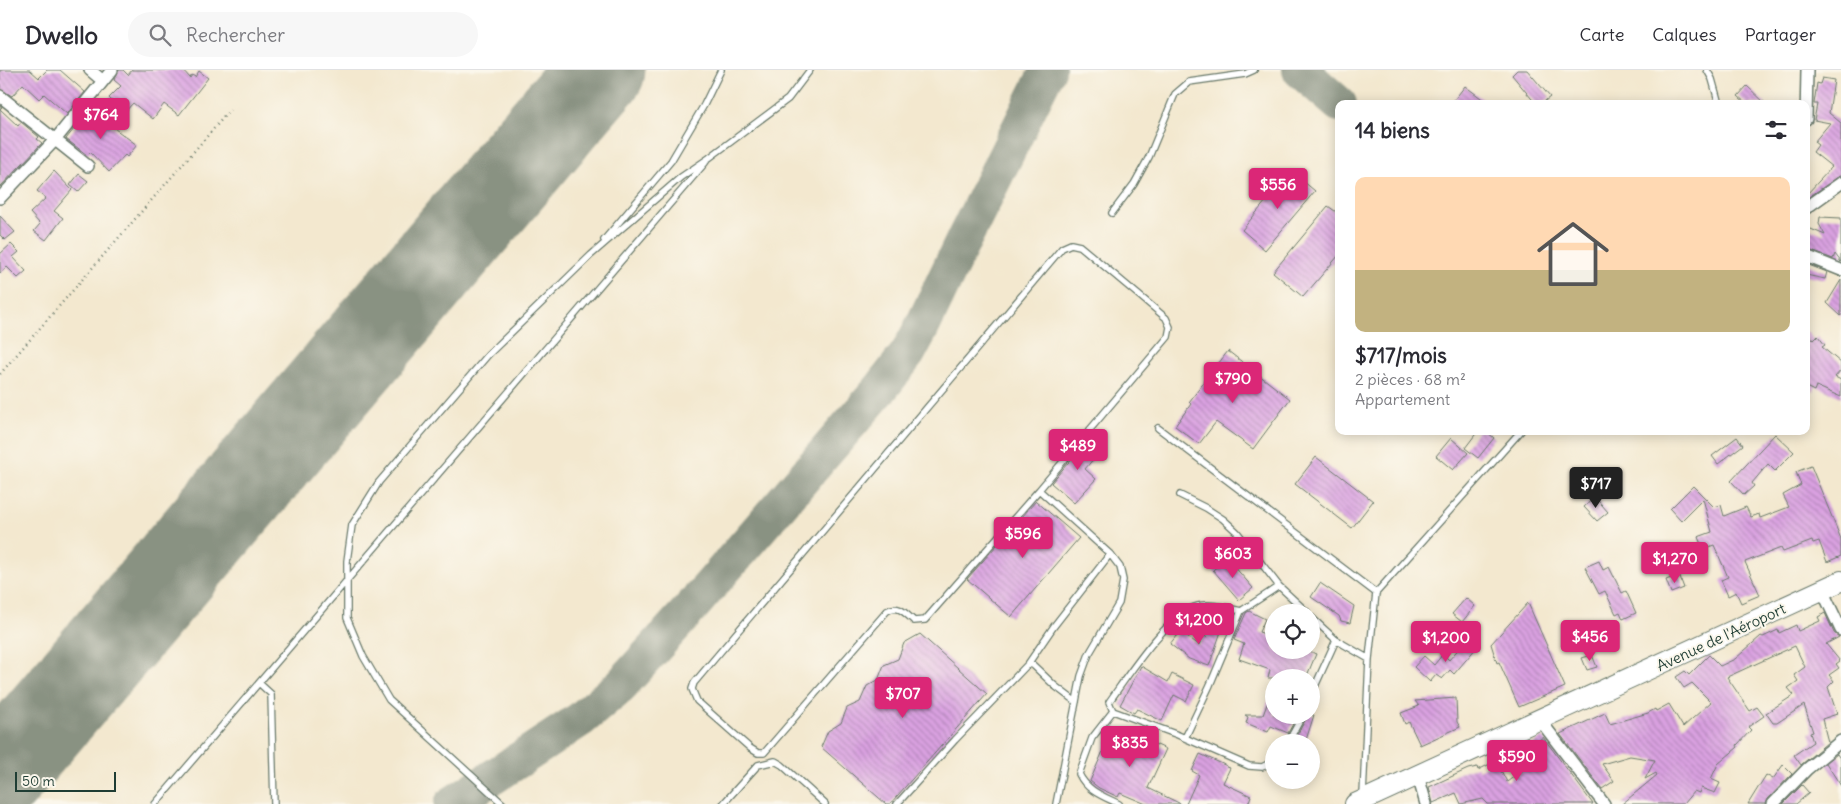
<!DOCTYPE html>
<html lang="fr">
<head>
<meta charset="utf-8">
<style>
	body { margin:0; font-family:Delius,sans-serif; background:#f7f7f7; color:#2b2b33; height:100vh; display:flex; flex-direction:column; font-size:19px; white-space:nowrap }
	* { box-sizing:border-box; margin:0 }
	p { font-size:16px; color:#7c7c81 }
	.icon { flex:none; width:28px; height:28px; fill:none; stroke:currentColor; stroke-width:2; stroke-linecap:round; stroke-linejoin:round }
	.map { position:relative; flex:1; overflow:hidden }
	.drawer { position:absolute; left:1335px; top:30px; width:475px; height:335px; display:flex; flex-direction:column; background:#fff; border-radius:10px; box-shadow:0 2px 12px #0003 }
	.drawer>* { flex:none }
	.tools { position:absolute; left:1265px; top:534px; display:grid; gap:10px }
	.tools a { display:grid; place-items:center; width:55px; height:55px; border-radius:50%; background:#fff; box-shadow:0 2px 12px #0003; font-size:25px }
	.scale { position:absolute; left:15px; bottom:12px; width:101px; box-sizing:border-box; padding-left:5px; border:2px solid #1f3d34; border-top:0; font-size:14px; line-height:18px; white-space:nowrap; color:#1f3d34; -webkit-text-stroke:4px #fbf7ec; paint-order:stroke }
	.price { position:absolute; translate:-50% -42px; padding:0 11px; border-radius:5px; background:#db2777; color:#fff; font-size:16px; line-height:32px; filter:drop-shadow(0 1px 2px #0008) }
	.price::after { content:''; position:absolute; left:50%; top:30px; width:15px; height:11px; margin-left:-8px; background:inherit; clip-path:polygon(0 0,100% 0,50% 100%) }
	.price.on { background:#222; color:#fff }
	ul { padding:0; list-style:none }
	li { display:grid; align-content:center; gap:10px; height:265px; padding:0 20px }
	li span { display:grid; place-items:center; height:155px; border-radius:10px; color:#555 }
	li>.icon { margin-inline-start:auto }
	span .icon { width:90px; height:90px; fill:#fffc; stroke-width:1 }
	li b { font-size:21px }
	h2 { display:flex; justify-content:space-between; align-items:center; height:60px; padding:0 20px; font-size:21px }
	header { display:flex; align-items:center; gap:30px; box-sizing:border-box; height:70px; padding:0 25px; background:#fff; border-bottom:1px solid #e1e1e2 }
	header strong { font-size:24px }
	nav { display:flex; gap:28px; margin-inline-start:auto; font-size:18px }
	.search { width:350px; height:45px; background:#f7f7f7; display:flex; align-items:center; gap:12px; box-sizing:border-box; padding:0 18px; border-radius:28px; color:#7c7c81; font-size:19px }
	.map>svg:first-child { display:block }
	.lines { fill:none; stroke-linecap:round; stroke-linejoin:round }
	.taxiway { stroke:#899282; stroke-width:36 }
	.runway { stroke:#899282; stroke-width:91 }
	.building { fill:url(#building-back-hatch) }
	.lane-casing { stroke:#69796a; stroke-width:8 }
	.street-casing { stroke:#69796a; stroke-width:14 }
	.highway-casing { stroke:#69796a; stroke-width:22 }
	.path { stroke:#69796a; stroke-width:2.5; stroke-dasharray:1 4; stroke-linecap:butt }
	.lane { stroke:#fff; stroke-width:5.5 }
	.street { stroke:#fff; stroke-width:11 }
	.highway { stroke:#fff; stroke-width:20 }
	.labels { text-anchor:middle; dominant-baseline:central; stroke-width:4; stroke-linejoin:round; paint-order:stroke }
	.street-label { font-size:15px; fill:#1f3d34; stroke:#fbf7ec }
</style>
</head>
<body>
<header>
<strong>Dwello</strong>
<div class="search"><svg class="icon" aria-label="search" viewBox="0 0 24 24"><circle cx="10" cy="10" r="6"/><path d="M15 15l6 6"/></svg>Rechercher</div>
<nav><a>Carte</a><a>Calques</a><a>Partager</a></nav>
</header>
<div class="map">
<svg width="1841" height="734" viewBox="0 0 1841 734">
	<defs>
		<pattern id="building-back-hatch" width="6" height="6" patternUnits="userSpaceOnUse" patternTransform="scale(1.25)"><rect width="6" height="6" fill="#daa1e1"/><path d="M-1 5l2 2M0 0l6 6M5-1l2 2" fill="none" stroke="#b084b7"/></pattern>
	</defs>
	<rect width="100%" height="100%" fill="#fbf7ec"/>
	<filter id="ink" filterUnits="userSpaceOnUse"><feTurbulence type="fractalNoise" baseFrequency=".02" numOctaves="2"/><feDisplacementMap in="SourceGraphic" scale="10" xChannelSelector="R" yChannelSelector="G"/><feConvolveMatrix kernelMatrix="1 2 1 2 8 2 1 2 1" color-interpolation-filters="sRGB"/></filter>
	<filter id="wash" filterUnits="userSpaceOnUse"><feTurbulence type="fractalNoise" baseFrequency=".0096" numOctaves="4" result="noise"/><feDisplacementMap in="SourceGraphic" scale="20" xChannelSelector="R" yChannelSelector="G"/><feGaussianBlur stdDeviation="1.12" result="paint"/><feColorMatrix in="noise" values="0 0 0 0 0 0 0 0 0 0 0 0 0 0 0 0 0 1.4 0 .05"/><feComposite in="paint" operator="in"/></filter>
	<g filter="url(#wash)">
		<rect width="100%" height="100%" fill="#f3e8cf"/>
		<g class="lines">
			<path class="taxiway" d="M 1300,0 L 1339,34
				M 452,734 L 581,649 L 621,615 L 689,540 L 881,318 L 908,283 L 922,257 L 965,167 L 1048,0"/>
			<path class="runway" d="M 0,704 L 600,0"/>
		</g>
		<g id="blocks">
			<path class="building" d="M 0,0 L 30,0 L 39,8 L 47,0 L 60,0 L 85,22 L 67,44 L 44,24 L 39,29 L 23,14 L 12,26 L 0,19 Z
				M 119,0 L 123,0 L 128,5 L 132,0 L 183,0 L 190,8 L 192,5 L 195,7 L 199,1 L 208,8 L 179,45 L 164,34 L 153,49 L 133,33 L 124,43 L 109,28 L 121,16 L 114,10 Z
				M 1517,0 L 1527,0 L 1550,27 L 1541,34 L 1536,34 L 1512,5 Z
				M 1822,8 L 1834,10 L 1829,43 L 1841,53 L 1841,105 L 1806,129 L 1806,125 L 1832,97 L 1813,82 L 1818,75 L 1814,72 L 1830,53 L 1814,50 L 1817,34 L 1814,34 L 1817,13 L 1820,14 Z
				M 1465,16 L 1489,34 L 1451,34 Z
				M 1747,16 L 1766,34 L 1747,34 L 1738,26 Z
				M 0,36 L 2,37 L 0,39 L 18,56 L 21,52 L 39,67 L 37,69 L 42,73 L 0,117 Z
				M 91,38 L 113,53 L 111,56 L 137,75 L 127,87 L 125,85 L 109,102 L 90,82 L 87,85 L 66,69 Z
				M 54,101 L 72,120 L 54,141 L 63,148 L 46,170 L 34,161 L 40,154 L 30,143 L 46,128 L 37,121 Z
				M 1291,101 L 1315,121 L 1265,180 L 1242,160 Z
				M 79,104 L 88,111 L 78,122 L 70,115 Z
				M 1328,136 L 1339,144 L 1339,185 L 1303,227 L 1273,202 Z
				M 0,146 L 15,162 L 5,170 L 0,165 Z
				M 1820,147 L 1841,148 L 1841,192 L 1835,184 L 1833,189 L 1806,179 L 1806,157 L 1825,165 L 1819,154 Z
				M 11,174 L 19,182 L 13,187 L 26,201 L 18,208 L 7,197 L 0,203 L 0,184 Z
				M 1806,194 L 1827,202 L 1825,209 L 1806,205 Z
				M 1841,210 L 1841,246 L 1827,233 Z
				M 1806,261 L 1814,270 L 1818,266 L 1825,275 L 1822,277 L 1841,293 L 1841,300 L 1835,307 L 1841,310 L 1841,327 L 1816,316 L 1814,321 L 1806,317 Z
				M 1228,281 L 1290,329 L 1253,379 L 1216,352 L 1199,374 L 1175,356 L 1191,334 L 1189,332 Z
				M 1478,361 L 1486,361 L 1494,368 L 1478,388 L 1465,378 Z
				M 1775,364 L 1794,382 L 1775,401 L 1768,394 L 1752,413 L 1754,416 L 1744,425 L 1731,411 Z
				M 1091,366 L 1104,376 L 1085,399 L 1096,409 L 1074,433 L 1051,413 Z
				M 1737,367 L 1743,375 L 1718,394 L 1712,386 Z
				M 1451,368 L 1468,383 L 1453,400 L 1436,386 Z
				M 1316,387 L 1373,431 L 1352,458 L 1295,414 Z
				M 1811,396 L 1841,469 L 1841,486 L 1827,492 L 1819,471 L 1813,473 L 1812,471 L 1783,482 L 1781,478 L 1745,492 L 1760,525 L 1741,533 L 1736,522 L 1728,526 L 1721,510 L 1728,507 L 1714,475 L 1703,479 L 1698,467 L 1712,462 L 1703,429 L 1681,451 L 1670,439 L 1693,416 L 1714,437 L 1721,435 L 1724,446 L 1746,437 L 1751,447 L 1759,444 L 1760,448 L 1789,437 L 1783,425 L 1801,415 L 1796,402 Z
				M 1595,427 L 1608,442 L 1597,451 L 1584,437 Z
				M 1036,431 L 1079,468 L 1011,547 L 967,509 Z
				M 1227,488 L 1253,518 L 1239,530 L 1213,500 Z
				M 1599,491 L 1603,500 L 1609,497 L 1622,523 L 1626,521 L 1636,543 L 1623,549 L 1620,542 L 1616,544 L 1605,521 L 1599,524 L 1585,497 Z
				M 1679,505 L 1684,518 L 1671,523 L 1666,510 Z
				M 1320,513 L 1354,536 L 1350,553 L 1341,551 L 1339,546 L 1311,527 Z
				M 1466,528 L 1475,536 L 1462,552 L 1452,544 Z
				M 1528,533 L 1565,617 L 1519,637 L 1499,592 L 1497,593 L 1491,574 Z
				M 1249,541 L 1265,549 L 1259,562 L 1274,567 L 1274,580 L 1307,580 L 1316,584 L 1306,608 L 1268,608 L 1270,600 L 1239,589 L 1244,574 L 1234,570 L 1246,543 Z
				M 1825,543 L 1834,563 L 1839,567 L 1826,574 L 1840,591 L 1836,594 L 1839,598 L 1829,605 L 1834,611 L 1828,617 L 1837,644 L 1822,649 L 1828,672 L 1801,695 L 1794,685 L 1813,672 L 1810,663 L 1813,662 L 1804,635 L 1777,653 L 1773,653 L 1766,643 L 1794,625 L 1788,618 L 1798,611 L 1794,605 L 1805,597 L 1795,576 L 1727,607 L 1750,641 L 1757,637 L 1764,646 L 1748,657 L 1751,660 L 1737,675 L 1738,677 L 1718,694 L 1711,709 L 1720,713 L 1715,723 L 1701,718 L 1699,723 L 1694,721 L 1683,734 L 1622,734 L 1657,705 L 1656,703 L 1645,709 L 1655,690 L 1630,686 L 1602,694 L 1614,711 L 1602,719 L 1560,664 L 1605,643 L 1610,654 L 1648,643 L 1655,639 L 1656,641 L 1669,634 L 1683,657 L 1711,632 L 1692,613 L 1684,618 L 1676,607 L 1685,601 L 1689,605 L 1709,585 L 1720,596 L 1735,589 L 1761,566 L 1763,567 L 1778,560 L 1779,563 L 1796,555 L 1798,561 L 1820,551 L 1818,547 Z
				M 1212,552 L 1223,556 L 1209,596 L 1189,589 L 1170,574 L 1180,561 L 1199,575 L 1203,565 L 1207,567 Z
				M 920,564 L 987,624 L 890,734 L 886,734 L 821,677 L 828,661 L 841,653 L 847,638 L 860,632 L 867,616 L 878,610 L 884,595 L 898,589 L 904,573 Z
				M 1467,569 L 1477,577 L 1454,604 L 1450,600 L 1442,609 L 1436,605 L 1430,612 L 1414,597 L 1424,586 L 1434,595 L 1443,584 L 1449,590 Z
				M 1592,585 L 1597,597 L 1587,600 L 1582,588 Z
				M 1141,596 L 1168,612 L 1172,604 L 1194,615 L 1186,631 L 1174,625 L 1162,651 L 1137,639 L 1134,643 L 1120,635 Z
				M 1273,618 L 1274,645 L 1298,645 L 1288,663 L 1271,656 L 1268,662 L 1246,653 L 1248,647 L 1245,645 L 1263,645 Z
				M 1456,628 L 1457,652 L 1460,657 L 1420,675 L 1409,652 L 1405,654 L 1401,643 L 1419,636 L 1415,631 Z
				M 1308,645 L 1314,645 L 1306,670 L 1296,667 Z
				M 1114,656 L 1166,679 L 1148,718 L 1181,734 L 1146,734 L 1120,723 L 1118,727 L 1099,718 L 1090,711 Z
				M 1543,667 L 1593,734 L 1488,734 L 1483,729 L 1461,734 L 1456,723 L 1433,733 L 1429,717 L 1468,699 L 1477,697 L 1478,700 L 1496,691 L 1507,712 L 1524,699 L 1514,680 L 1529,672 L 1531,676 Z
				M 1200,684 L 1227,696 L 1227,697 L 1230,698 L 1223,713 L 1251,726 L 1248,734 L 1186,734 L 1199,705 L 1192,701 Z
				M 1837,684 L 1841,690 L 1841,716 L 1826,693 Z
				M 1783,695 L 1792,704 L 1768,729 L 1766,734 L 1748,734 L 1766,705 L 1773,709 Z
				M 1802,715 L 1809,723 L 1796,734 L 1783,734 Z"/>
		</g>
	</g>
	<g filter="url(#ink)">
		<use href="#blocks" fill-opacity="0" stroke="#69796a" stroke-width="1"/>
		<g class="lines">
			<defs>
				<path id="lane" d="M 1707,0 L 1712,9 L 1719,34
					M 1112,143 L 1134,114 L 1149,87 L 1175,24 L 1189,12 L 1245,4 L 1254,0
					M 604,170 L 671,91 L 704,35 L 721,0
					M 1158,358 L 1376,523
					M 1039,420 L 1168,267 L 1170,257 L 1166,248 L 1080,176 L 1071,174 L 1062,178 L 694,613 L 692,619 L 697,631 L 750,678 L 758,683 L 764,683 L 887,541 C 899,534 905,543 914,551 L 925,550 L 1039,420 L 1110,484 L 1120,497 L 1123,510 L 1119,533 L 1089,584 L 1081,606 L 1056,734
					M 1180,425 L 1206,438 L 1223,449 L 1237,462 L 1279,516 L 1307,542
					M 1311,547 L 1336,570 L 1369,589
					M 1028,594 L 1033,595 L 1055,616 L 1076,632
					M 259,613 L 271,624 L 274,734
					M 1311,625 L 1336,570
					M 1113,641 L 1178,665 L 1249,696 L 1262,697 L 1274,691
					M 1185,668 L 1210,615 L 1241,541 L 1279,516
					M 1288,672 L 1303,645
					M 1363,726 L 1369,589 L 1376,523 L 1521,361
					M 155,734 L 705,93
					M 503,734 L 389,630 L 363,586 L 347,548 L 347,491 L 352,455 L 379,412 L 488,285 L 591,185 L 681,107 L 709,88 L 788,29 L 810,0
					M 723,734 L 758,695 L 775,691 L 782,695 L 825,734
					M 897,734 L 955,670 L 1028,594 L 1054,556 L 1110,484
					M 1119,734 C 1103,726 1087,721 1079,704 L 1092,668 L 1113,641 L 1109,632 C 1127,607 1168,543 1198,536 C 1212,533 1227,538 1241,541"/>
				<path id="street" d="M 90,0 L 103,11
					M 0,26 L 88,96
					M 1806,49 L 1807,0
					M 0,128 L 55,70 L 112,0
					M 1806,138 L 1841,113
					M 1806,186 L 1841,200
					M 1822,520 L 1841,560
					M 1540,650 L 1604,734
					M 1418,706 L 1426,734
					M 1773,734 L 1807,699 L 1841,671"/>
				<path id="highway" d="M 1355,734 L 1841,511"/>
			</defs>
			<use href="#lane" class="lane-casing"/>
			<use href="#street" class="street-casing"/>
			<use href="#highway" class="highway-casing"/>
			<path class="path" d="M 0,304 L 230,40"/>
			<use href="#lane" class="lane"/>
			<use href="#street" class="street"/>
			<use href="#highway" class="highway"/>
		</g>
	</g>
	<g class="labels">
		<g class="street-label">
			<text transform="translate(1721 567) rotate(-25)">Avenue de l'Aéroport</text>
		</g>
	</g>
</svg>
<div class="tools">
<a><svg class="icon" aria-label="locate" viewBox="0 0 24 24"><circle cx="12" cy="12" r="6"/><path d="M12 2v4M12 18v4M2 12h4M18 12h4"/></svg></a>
<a>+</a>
<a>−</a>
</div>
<div class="scale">50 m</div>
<b class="price" style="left:101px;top:70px">$764</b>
<b class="price" style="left:1278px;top:140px">$556</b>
<b class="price" style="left:1233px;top:334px">$790</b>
<b class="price" style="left:1078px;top:401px">$489</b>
<b class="price on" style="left:1596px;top:439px">$717</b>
<b class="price" style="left:1023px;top:489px">$596</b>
<b class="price" style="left:1233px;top:509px">$603</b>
<b class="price" style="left:1675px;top:514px">$1,270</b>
<b class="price" style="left:1199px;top:575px">$1,200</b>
<b class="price" style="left:1590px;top:592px">$456</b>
<b class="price" style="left:1446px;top:593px">$1,200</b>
<b class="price" style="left:903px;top:649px">$707</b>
<b class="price" style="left:1130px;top:698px">$835</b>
<b class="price" style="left:1517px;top:712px">$590</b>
<section class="drawer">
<h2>14 biens<svg class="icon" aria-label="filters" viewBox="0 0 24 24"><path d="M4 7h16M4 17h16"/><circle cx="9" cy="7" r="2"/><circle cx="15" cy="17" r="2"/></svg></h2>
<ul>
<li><span style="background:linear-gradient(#ffd9b3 60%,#c2b280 0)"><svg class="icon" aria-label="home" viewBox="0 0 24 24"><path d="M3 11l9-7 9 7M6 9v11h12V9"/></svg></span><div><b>$717/mois</b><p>2 pièces · 68 m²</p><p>Appartement</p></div></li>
</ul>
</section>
</div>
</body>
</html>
